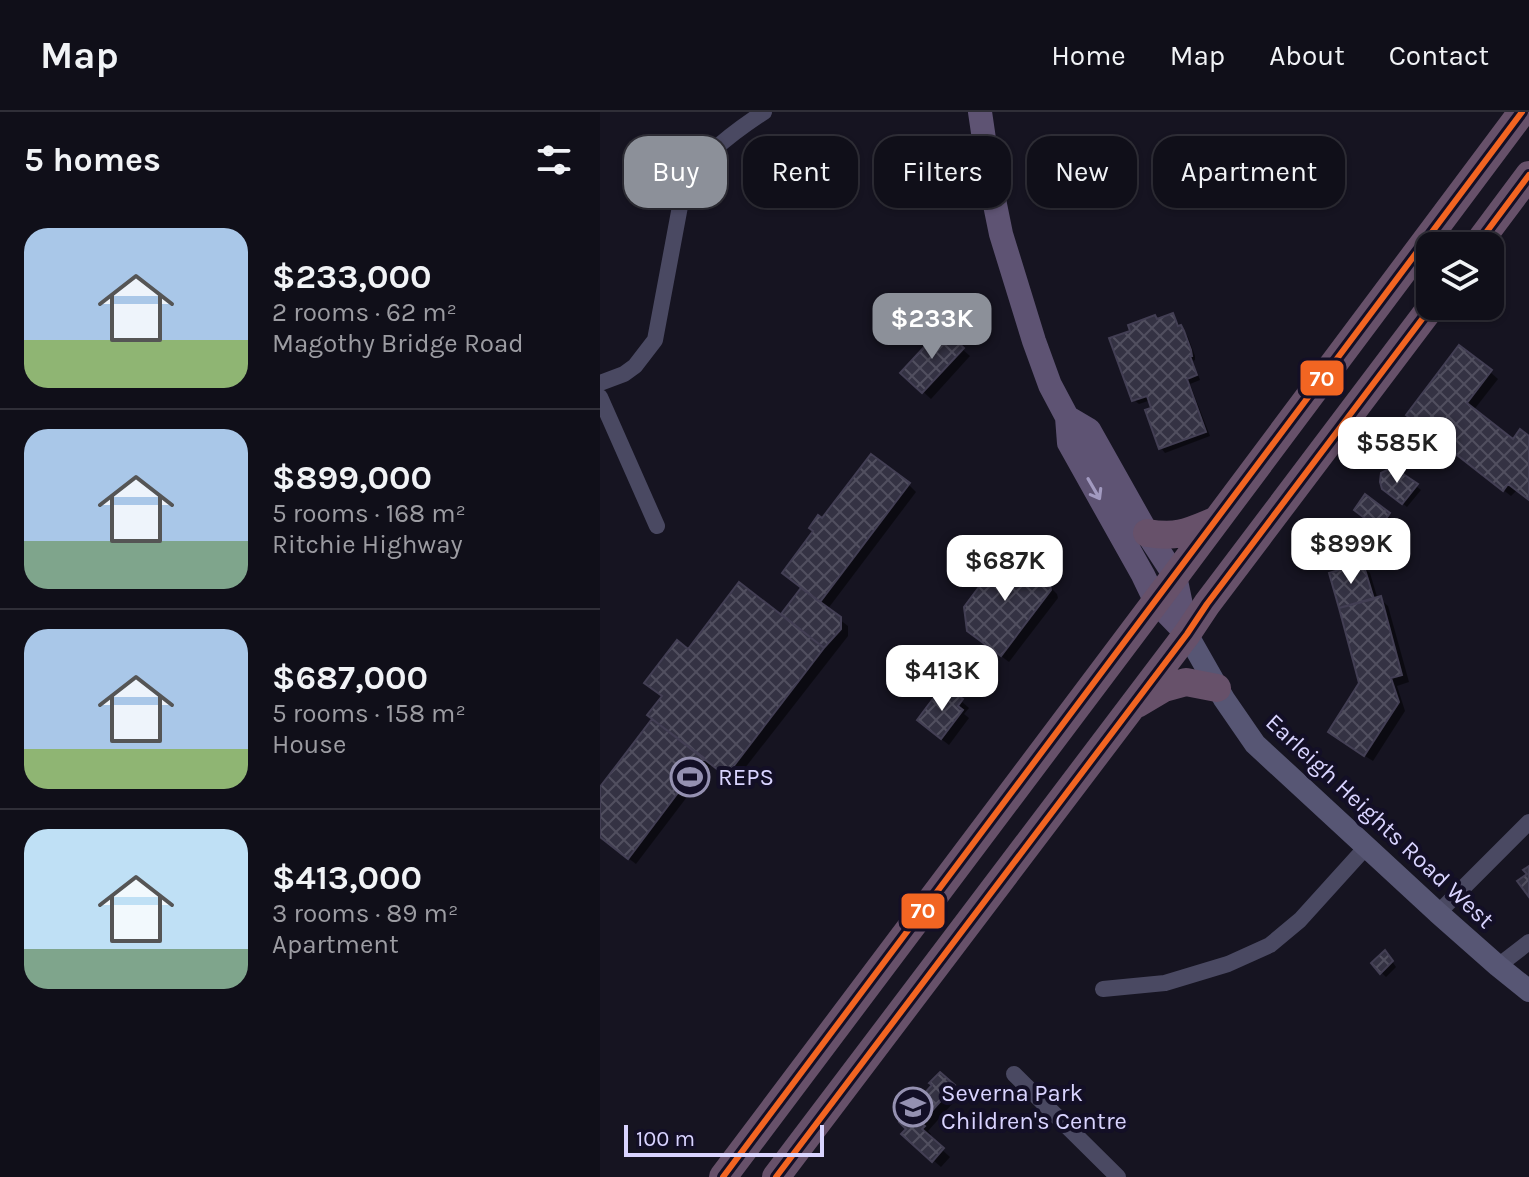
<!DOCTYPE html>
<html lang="en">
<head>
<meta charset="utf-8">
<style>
	body { margin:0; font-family:Karla,sans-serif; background:#1e1d26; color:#f1f3f6; height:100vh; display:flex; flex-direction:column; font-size:30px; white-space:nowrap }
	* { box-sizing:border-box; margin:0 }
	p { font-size:26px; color:#9c9ca2 }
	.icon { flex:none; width:44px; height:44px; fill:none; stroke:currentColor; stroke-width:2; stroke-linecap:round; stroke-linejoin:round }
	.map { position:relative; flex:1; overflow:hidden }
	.drawer { display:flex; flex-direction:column; background:#100f19; width:600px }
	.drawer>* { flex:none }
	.guide { position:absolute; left:24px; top:24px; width:760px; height:72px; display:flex; gap:16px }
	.controls { position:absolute; left:816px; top:120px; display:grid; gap:16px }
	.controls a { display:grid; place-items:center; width:88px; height:88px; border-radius:16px; background:#100f19; box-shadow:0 2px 6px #0004,0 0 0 2px #302f38; font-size:40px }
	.scale { position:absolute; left:24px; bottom:20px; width:200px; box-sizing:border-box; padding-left:8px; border:4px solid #d9d4ff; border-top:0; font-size:22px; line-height:28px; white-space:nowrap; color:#d9d4ff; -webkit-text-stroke:6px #130f26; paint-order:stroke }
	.price { position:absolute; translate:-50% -68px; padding:0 18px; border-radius:16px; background:#fff; color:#222; font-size:26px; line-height:52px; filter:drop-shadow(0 2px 4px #0008) }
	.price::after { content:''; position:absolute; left:50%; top:48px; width:24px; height:18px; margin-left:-12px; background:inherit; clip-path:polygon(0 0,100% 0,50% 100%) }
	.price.on { background:#8c9099; color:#fff }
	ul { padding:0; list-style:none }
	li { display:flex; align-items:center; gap:24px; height:200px; padding:0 24px }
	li+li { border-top:2px solid #302f38 }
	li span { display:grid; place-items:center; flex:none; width:224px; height:160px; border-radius:24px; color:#555 }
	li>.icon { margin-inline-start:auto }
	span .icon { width:96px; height:96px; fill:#fffc; stroke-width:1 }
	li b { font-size:34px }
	h2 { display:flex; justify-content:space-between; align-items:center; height:96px; padding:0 24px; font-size:34px }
	.chip { padding:0 28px; border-radius:24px; background:#100f19; box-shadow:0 2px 6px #0004,0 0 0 2px #302f38; font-size:28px; line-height:72px }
	.chip.on { background:#8c9099; color:#fff }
	header { display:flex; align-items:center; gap:48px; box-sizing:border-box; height:112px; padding:0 40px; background:#100f19; border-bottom:2px solid #302f38 }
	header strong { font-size:38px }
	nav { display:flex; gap:44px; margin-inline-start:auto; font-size:28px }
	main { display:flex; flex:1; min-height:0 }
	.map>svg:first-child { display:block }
	.shadow { fill:#0007 }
	.building { fill:url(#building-cross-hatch); stroke:#433f54; stroke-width:2 }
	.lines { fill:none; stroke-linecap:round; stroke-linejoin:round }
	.street { stroke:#4a4962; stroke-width:16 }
	.secondary { stroke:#575674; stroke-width:22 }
	.primary { stroke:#5e5373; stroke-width:24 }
	.highway { stroke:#67516a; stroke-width:28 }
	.bus-1-casing { stroke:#130f26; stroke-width:12 }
	.bus-1 { stroke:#f26522; stroke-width:6 }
	.oneway { stroke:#a29ac0 }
	.labels { text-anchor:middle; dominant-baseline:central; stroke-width:8; stroke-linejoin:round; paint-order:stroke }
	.poi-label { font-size:24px; fill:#d9d4ff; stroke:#130f26; text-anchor:start }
	.street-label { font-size:24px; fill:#d9d4ff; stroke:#130f26 }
	.line-badge { stroke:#130f26; stroke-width:3 }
	.badge-label { font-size:22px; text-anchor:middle; font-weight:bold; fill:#fff }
</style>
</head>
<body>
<header>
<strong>Map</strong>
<nav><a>Home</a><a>Map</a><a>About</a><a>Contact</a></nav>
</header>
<main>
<section class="drawer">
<h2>5 homes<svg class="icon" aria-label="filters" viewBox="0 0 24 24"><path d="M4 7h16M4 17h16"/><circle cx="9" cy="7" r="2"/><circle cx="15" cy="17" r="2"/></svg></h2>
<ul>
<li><span style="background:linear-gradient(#a9c7e8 70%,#8fb573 0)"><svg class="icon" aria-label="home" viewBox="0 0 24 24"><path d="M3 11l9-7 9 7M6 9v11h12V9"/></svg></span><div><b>$233,000</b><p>2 rooms · 62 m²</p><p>Magothy Bridge Road</p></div></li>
<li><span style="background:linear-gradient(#a9c7e8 70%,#7fa58c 0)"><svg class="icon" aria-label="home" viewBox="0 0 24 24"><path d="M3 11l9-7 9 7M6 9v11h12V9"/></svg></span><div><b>$899,000</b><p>5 rooms · 168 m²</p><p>Ritchie Highway</p></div></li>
<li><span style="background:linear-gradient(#a9c7e8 75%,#8fb573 0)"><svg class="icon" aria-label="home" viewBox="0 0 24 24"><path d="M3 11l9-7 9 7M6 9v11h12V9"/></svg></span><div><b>$687,000</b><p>5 rooms · 158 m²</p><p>House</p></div></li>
<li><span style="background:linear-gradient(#bfe0f5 75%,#7fa58c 0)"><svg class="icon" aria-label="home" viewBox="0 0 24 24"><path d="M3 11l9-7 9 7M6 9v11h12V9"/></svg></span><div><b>$413,000</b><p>3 rooms · 89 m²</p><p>Apartment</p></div></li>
</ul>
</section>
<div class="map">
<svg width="929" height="1065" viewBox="0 0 929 1065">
	<defs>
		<pattern id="building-cross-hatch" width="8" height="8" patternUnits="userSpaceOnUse" patternTransform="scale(2)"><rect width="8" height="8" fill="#343243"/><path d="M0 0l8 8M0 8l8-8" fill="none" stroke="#514f5f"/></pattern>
	</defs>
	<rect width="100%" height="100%" fill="#161421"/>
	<path class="shadow" d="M 573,204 L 588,225 L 595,244 L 595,248 L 593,249 L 600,268 L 590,272 L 610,324 L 565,341 L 561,336 L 554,297 L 551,288 L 539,292 L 534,288 L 558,209 Z
		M 344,221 L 370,244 L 331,287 L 303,261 Z
		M 890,260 L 898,267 L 873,299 L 913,329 L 929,326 L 929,388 L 917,378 L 911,384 L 816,310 Z
		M 796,359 L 821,378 L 807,395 L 790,381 Z
		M 308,372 L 316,380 L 227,498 L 248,514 L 248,524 L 134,670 L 112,652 L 36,752 L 0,725 L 0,678 L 54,607 L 64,585 L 88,540 L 181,505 L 203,477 L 223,409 Z
		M 766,385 L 796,410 L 787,423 L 764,405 Z
		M 762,454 L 770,461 L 778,488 L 780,487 L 788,494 L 809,570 L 797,574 L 805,599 L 773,649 L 738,627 L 731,620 L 761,572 Z
		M 449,474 L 457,482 L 458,486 L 409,550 L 377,526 Z
		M 361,589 L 369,596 L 364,602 L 369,606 L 349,633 L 327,616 Z
		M 789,845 L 796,855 L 786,865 L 773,852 Z
		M 340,963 L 361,982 L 328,1019 L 331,1022 L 328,1025 L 350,1045 L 341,1055 L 311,1029 L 308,1017 Z"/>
	<path class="building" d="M 573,201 L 578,214 L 581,213 L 584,219 L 591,238 L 592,244 L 590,244 L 597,263 L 587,267 L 606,320 L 559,337 L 545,298 L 551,296 L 547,284 L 532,289 L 509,226 L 530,219 L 528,213 L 555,203 L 557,207 Z
		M 344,218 L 364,236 L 322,281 L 300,261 L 325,234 L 328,236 Z
		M 859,233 L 892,258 L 867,291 L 913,327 L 920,317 L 929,324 L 929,388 L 908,372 L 903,379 L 806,303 Z
		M 271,342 L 310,371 L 220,490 L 182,461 L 213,419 L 209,416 L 218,403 L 222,406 Z
		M 791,356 L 797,358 L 818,372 L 802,392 L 782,377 L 780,370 L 781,361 Z
		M 765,382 L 790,401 L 779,417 L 754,398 Z
		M 406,439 L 450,473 L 451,478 L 401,544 L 367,519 L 364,495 Z
		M 763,451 L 774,487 L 739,496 L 729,461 Z
		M 139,470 L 224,536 L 126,664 L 47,603 L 62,584 L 44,571 L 77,528 L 88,537 Z
		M 201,476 L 241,505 L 241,517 L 224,536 L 181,502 Z
		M 781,484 L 802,563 L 791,566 L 799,590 L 764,644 L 728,620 L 759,571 L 739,496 Z
		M 338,554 L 350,563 L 339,578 L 327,568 Z
		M 346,575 L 363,587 L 358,594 L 363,598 L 341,627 L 317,608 L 338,580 L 341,582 Z
		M 52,607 L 104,646 L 28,747 L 0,725 L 0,675 Z
		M 929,754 L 929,785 L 917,769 L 927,762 L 923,758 Z
		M 785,838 L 793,849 L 780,862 L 771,851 Z
		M 340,960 L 355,973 L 321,1011 L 325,1014 L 322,1017 L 344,1036 L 332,1050 L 301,1022 L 306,1017 L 299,1010 L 332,973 L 329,971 Z"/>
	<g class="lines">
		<path class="street" d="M 0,271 L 24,262 L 35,254 L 55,228 L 81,89 C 83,83 85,76 87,70 C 102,43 138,17 164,0
			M 0,285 L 57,414
			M 838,801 L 929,710
			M 898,854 L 929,830
			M 503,877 L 565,871 L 628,852 L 670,833 L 700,808 L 767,734
			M 414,962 L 518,1065"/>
		<path class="secondary" d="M 587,522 L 624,587 L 655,632 L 838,801 L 898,854 L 929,879"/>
		<path class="primary" d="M 380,0 L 390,68 L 401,122 L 434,229 L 450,273 L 467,305 L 469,331 L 543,463 L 556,490 L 587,522
			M 467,305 L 489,318 L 547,421 L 575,464 L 587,522"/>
		<path class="highway" d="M 876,134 L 929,63
			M 547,421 C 579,426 588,420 617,408
			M 537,592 L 564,576 L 586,570 L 617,576
			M 123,1065 L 575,464 L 922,0
			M 176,1065 L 587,522 L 607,492 L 832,194"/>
		<defs>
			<path id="bus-1" d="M 876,134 L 929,63
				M 123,1065 L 922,0
				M 176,1065 L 587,522 L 607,492 L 832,194"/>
		</defs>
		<use href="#bus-1" class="bus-1-casing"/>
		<use href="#bus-1" class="bus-1"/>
	</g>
	<defs><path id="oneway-shaft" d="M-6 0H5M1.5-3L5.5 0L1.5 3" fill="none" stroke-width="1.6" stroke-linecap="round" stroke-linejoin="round" transform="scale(2)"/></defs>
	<use class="oneway" href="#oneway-shaft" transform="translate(494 377) rotate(60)"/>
	<defs>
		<symbol id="stadium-ring" viewBox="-11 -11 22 22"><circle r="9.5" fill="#130f26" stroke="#9591b1" stroke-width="1.5"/><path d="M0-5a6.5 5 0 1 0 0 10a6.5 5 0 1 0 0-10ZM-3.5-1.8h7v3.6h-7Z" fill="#9591b1"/></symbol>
		<symbol id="school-ring" viewBox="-11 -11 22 22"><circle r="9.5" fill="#130f26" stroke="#9591b1" stroke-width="1.5"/><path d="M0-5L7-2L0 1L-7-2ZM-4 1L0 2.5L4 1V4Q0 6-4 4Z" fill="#9591b1"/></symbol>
	</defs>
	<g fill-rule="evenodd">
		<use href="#stadium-ring" x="68" y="643" width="44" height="44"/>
		<use href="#school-ring" x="291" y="973" width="44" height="44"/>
	</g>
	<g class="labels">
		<g class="poi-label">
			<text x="118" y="665">REPS</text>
			<text x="341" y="981">Severna Park<tspan x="341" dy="28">Children's Centre</tspan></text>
		</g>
		<g class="street-label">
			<text transform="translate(780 709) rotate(43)">Earleigh Heights Road West</text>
		</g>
	</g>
	<g class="line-badge">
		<rect x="699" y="247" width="46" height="38" rx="8" fill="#f26522"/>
		<rect x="300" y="780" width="46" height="38" rx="8" fill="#f26522"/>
	</g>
	<g class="badge-label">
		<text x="722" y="274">70</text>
		<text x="323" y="806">70</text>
	</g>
</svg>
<div class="controls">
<a><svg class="icon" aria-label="layers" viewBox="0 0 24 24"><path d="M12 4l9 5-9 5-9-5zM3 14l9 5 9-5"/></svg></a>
</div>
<div class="scale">100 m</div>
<b class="price on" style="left:332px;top:249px">$233K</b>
<b class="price" style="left:797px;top:373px">$585K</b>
<b class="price" style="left:751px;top:474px">$899K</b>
<b class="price" style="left:405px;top:491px">$687K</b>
<b class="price" style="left:342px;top:601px">$413K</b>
<div class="guide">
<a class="chip on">Buy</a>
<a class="chip">Rent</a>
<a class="chip">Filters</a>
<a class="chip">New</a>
<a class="chip">Apartment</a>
</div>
</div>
</main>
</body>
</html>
